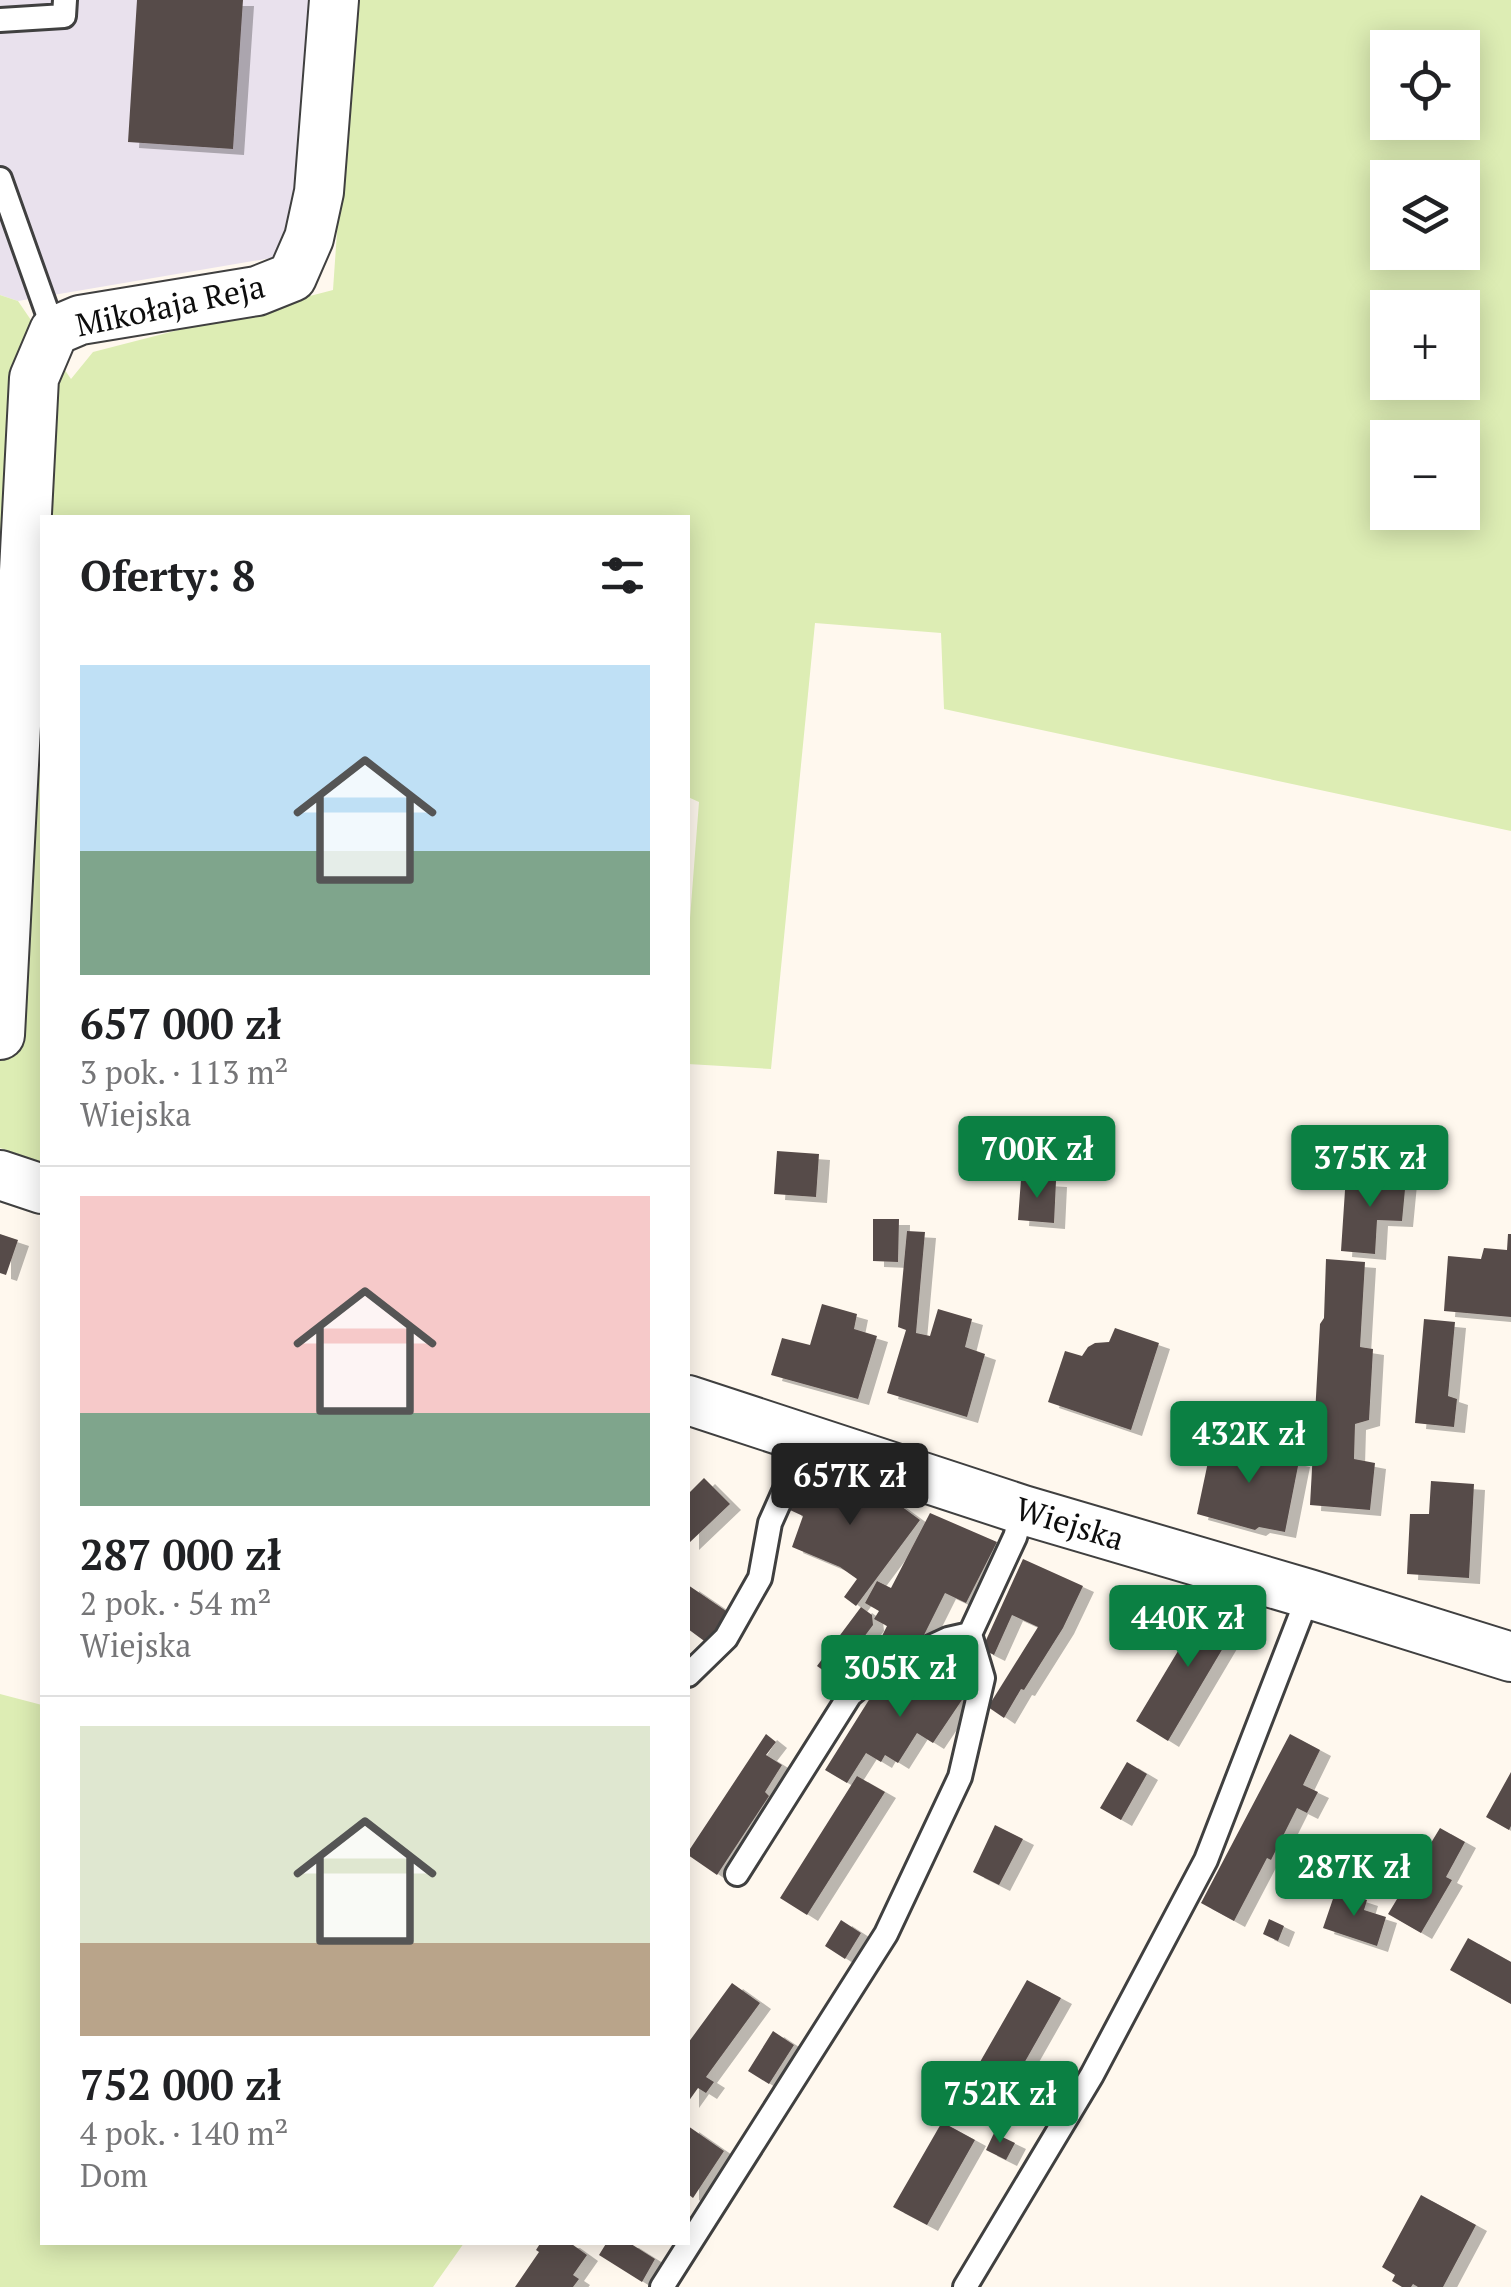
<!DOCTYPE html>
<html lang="pl">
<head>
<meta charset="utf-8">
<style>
	body { margin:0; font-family:"PT Serif",serif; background:#f2f2f2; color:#202124; height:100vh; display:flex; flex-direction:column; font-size:38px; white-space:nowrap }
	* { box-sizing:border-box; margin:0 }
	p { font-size:32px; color:#757577 }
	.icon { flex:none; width:55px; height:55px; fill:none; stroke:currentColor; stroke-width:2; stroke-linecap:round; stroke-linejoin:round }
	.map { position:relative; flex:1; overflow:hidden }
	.drawer { position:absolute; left:40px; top:515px; width:650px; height:1730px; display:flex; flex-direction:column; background:#fff; border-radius:0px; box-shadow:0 5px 25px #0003 }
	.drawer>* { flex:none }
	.tools { position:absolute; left:1370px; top:30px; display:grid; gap:20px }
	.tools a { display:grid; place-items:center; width:110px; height:110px; border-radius:0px; background:#fff; box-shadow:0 5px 25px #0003; font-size:50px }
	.price { position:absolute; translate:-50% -85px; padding:0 22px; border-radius:10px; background:#0b8043; color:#fff; font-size:32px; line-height:65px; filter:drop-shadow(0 2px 5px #0008) }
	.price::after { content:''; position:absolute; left:50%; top:60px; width:30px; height:22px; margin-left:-15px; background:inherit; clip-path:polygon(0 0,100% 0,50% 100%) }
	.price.on { background:#222; color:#fff }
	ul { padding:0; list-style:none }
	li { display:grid; align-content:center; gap:20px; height:530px; padding:0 40px }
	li+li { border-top:2px solid #e0e0e0 }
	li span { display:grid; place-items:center; height:310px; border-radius:0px; color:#555 }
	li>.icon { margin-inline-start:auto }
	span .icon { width:180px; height:180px; fill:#fffc; stroke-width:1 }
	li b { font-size:42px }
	h2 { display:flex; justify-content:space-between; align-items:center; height:120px; padding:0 40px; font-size:42px }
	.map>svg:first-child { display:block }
	.industrial { fill:#e9e1ed }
	.green { fill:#ddedb4; fill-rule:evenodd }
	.building { fill:#574b49; filter:url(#shadow) }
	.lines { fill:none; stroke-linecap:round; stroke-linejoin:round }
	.service-casing { stroke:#404040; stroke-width:28 }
	.minor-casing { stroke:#404040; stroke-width:52 }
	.service { stroke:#fff; stroke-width:22 }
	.minor { stroke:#fff; stroke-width:48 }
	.labels { text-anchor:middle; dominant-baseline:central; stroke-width:10; stroke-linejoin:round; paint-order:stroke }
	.street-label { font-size:32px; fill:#0d0d0d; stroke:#fff }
</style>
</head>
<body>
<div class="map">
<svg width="1511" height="2287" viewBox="0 0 1511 2287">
	<defs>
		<filter id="shadow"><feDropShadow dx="11" dy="6" stdDeviation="0" flood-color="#0004"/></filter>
	</defs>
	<rect width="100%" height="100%" fill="#fff8ee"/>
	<path class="industrial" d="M 0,0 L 320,0 L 305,205 L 277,257 L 18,301 L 0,295 Z"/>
	<path class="green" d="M 353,0 L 1511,0 L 1511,831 L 944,709 L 941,633 L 815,623 L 771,1069 L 688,1064 L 688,944 L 699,802 L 688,797 L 688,518 L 42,518 L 42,1163 L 0,1148 L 0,295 L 18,301 L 71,379 L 93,352 L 333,290 ZM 1388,48 L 1462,48 L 1462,122 L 1388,122 ZM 1388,178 L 1462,178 L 1462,252 L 1388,252 ZM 1388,308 L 1462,308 L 1462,382 L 1388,382 ZM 1388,438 L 1462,438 L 1462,512 L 1388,512 Z
		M 0,1694 L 42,1705 L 42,2242 L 464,2243 L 433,2287 L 0,2287 Z"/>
	<path class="building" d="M 137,0 L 243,0 L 233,149 L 128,142 Z
		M 777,1151 L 819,1154 L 816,1197 L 774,1194 Z
		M 1346,1175 L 1406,1179 L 1402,1221 L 1377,1220 L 1375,1254 L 1341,1251 Z
		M 1021,1179 L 1056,1181 L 1054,1223 L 1018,1220 Z
		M 873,1219 L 899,1219 L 898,1262 L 873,1261 Z
		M 907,1231 L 925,1232 L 916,1333 L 930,1336 L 938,1309 L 972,1319 L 965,1347 L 985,1354 L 967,1417 L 887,1393 L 906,1330 L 898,1327 Z
		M 0,1234 L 18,1240 L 6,1275 L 0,1273 Z
		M 1508,1234 L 1511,1234 L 1511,1317 L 1444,1311 L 1448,1256 L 1481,1259 L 1484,1248 L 1507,1250 Z
		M 1326,1259 L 1365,1262 L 1360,1347 L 1373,1349 L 1369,1420 L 1355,1424 L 1354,1459 L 1375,1463 L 1370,1510 L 1310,1505 L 1320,1324 L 1324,1318 Z
		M 822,1304 L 857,1314 L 854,1329 L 877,1336 L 858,1399 L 771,1375 L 782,1338 L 810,1345 Z
		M 1424,1319 L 1455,1322 L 1448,1396 L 1457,1399 L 1454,1427 L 1415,1423 Z
		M 1115,1328 L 1159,1343 L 1131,1430 L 1048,1402 L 1065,1351 L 1082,1356 L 1088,1347 L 1095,1343 L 1109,1342 Z
		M 1252,1436 L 1277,1441 L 1275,1456 L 1299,1461 L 1285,1532 L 1259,1527 L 1255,1530 L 1197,1514 L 1212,1443 L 1248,1451 Z
		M 806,1469 L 890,1498 L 920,1520 L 856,1606 L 844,1597 L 857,1579 L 840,1567 L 792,1547 L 803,1516 L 790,1510 Z
		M 704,1478 L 730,1504 L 688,1544 L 688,1494 Z
		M 1431,1481 L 1474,1484 L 1469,1578 L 1407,1574 L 1410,1514 L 1429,1514 Z
		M 930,1513 L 997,1542 L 966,1603 L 945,1593 L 920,1643 L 910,1637 L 904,1650 L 881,1638 L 887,1626 L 874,1619 L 879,1611 L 865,1603 L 877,1581 L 891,1588 Z
		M 1023,1559 L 1083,1586 L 1063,1628 L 1024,1690 L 1021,1689 L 1004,1718 L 988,1707 L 1038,1627 L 1012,1615 L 994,1655 L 982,1649 Z
		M 688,1585 L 732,1615 L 711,1646 L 688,1629 Z
		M 1198,1600 L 1239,1621 L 1168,1741 L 1136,1721 L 1193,1626 L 1188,1621 Z
		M 861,1607 L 872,1615 L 873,1625 L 849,1657 L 852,1659 L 838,1681 L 817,1666 Z
		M 933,1660 L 972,1685 L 933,1743 L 917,1733 L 898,1763 L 885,1755 L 881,1762 L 866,1753 L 847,1783 L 825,1770 L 877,1687 L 890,1695 L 898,1681 L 913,1692 Z
		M 766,1734 L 776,1742 L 766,1755 L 782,1765 L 765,1792 L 769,1796 L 717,1875 L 688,1855 L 688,1852 Z
		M 1290,1734 L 1320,1750 L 1303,1785 L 1318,1792 L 1307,1813 L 1297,1808 L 1271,1860 L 1267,1858 L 1234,1921 L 1201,1903 Z
		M 1127,1762 L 1147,1774 L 1121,1820 L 1100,1808 Z
		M 1511,1772 L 1511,1826 L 1509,1830 L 1486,1817 Z
		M 857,1776 L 885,1792 L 807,1915 L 780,1898 Z
		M 995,1825 L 1023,1839 L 999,1885 L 973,1872 Z
		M 1440,1828 L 1465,1842 L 1446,1877 L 1452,1880 L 1421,1933 L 1388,1914 Z
		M 1336,1890 L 1367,1900 L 1364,1910 L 1386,1917 L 1377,1946 L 1323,1928 Z
		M 1269,1919 L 1284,1926 L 1278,1941 L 1263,1934 Z
		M 841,1920 L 861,1933 L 845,1959 L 825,1946 Z
		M 1468,1938 L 1511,1962 L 1511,2004 L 1450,1970 Z
		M 1027,1980 L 1061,1998 L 1014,2081 L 980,2062 Z
		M 732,1983 L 760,2003 L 706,2077 L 714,2082 L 706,2093 L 698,2088 L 688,2102 L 688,2043 Z
		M 773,2031 L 794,2045 L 769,2084 L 748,2071 Z
		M 942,2122 L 975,2140 L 927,2225 L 893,2207 Z
		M 688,2126 L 724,2151 L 693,2198 L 688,2194 Z
		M 994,2133 L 1015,2143 L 1006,2160 L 986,2150 Z
		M 1421,2195 L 1476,2225 L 1443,2287 L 1418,2287 L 1413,2284 L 1411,2287 L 1402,2287 L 1392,2281 L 1395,2275 L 1382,2267 Z
		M 541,2242 L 569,2242 L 587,2255 L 573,2275 L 579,2279 L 573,2287 L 515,2287 L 539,2252 L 536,2250 Z
		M 607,2242 L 628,2242 L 655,2259 L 642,2282 L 599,2255 Z"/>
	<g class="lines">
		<defs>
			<path id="service" d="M 0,20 L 64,16 L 65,0
				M 0,179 L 54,331
				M 688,1675 L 726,1638 L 760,1578 L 770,1523 L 807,1440
				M 737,1874 L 850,1695 L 879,1671 L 948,1639 L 970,1634
				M 662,2287 L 886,1934 L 960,1777 L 983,1678 L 970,1634 L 1015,1537 L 1023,1510
				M 965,2287 L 1092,2075 L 1206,1860 L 1309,1594"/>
			<path id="minor" d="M 0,1035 L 34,378 L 54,331 L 80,320 L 257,291 L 292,277 L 309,238 L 319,192 L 334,0
				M 0,1175 L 42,1189
				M 688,1400 L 1023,1510 L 1309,1594 L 1511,1657"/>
		</defs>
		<use href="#service" class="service-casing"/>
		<use href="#minor" class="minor-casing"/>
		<use href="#service" class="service"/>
		<use href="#minor" class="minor"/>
	</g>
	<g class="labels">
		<g class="street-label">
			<text transform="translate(170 305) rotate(-12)">Mikołaja Reja</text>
			<text transform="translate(1070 1523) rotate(17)">Wiejska</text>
		</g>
	</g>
</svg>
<div class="tools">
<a><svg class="icon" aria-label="locate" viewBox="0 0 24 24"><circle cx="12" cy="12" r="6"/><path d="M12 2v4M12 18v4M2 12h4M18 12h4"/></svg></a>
<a><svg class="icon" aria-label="layers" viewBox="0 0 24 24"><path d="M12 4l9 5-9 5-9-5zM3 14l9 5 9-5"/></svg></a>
<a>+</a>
<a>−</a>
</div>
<b class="price" style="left:1037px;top:1201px">700K zł</b>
<b class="price" style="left:1370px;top:1210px">375K zł</b>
<b class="price" style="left:1249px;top:1486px">432K zł</b>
<b class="price on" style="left:850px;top:1528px">657K zł</b>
<b class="price" style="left:1188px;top:1670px">440K zł</b>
<b class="price" style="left:900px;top:1720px">305K zł</b>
<b class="price" style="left:1354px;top:1919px">287K zł</b>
<b class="price" style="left:1000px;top:2146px">752K zł</b>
<section class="drawer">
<h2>Oferty: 8<svg class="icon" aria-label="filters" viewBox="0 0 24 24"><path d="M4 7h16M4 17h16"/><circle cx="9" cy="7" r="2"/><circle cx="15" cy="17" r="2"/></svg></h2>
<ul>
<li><span style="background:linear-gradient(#bfe0f5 60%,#7fa58c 0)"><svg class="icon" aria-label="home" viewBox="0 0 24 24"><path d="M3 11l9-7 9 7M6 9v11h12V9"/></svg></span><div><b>657 000 zł</b><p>3 pok. · 113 m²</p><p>Wiejska</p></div></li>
<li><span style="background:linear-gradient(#f6c9c9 70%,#7fa58c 0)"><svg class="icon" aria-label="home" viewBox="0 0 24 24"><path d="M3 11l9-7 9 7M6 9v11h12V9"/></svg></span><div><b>287 000 zł</b><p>2 pok. · 54 m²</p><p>Wiejska</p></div></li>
<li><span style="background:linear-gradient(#dfe7d0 70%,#b9a48a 0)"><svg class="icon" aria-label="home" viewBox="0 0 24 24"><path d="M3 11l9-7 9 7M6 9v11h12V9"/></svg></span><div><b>752 000 zł</b><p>4 pok. · 140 m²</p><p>Dom</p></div></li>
</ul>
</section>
</div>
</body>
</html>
